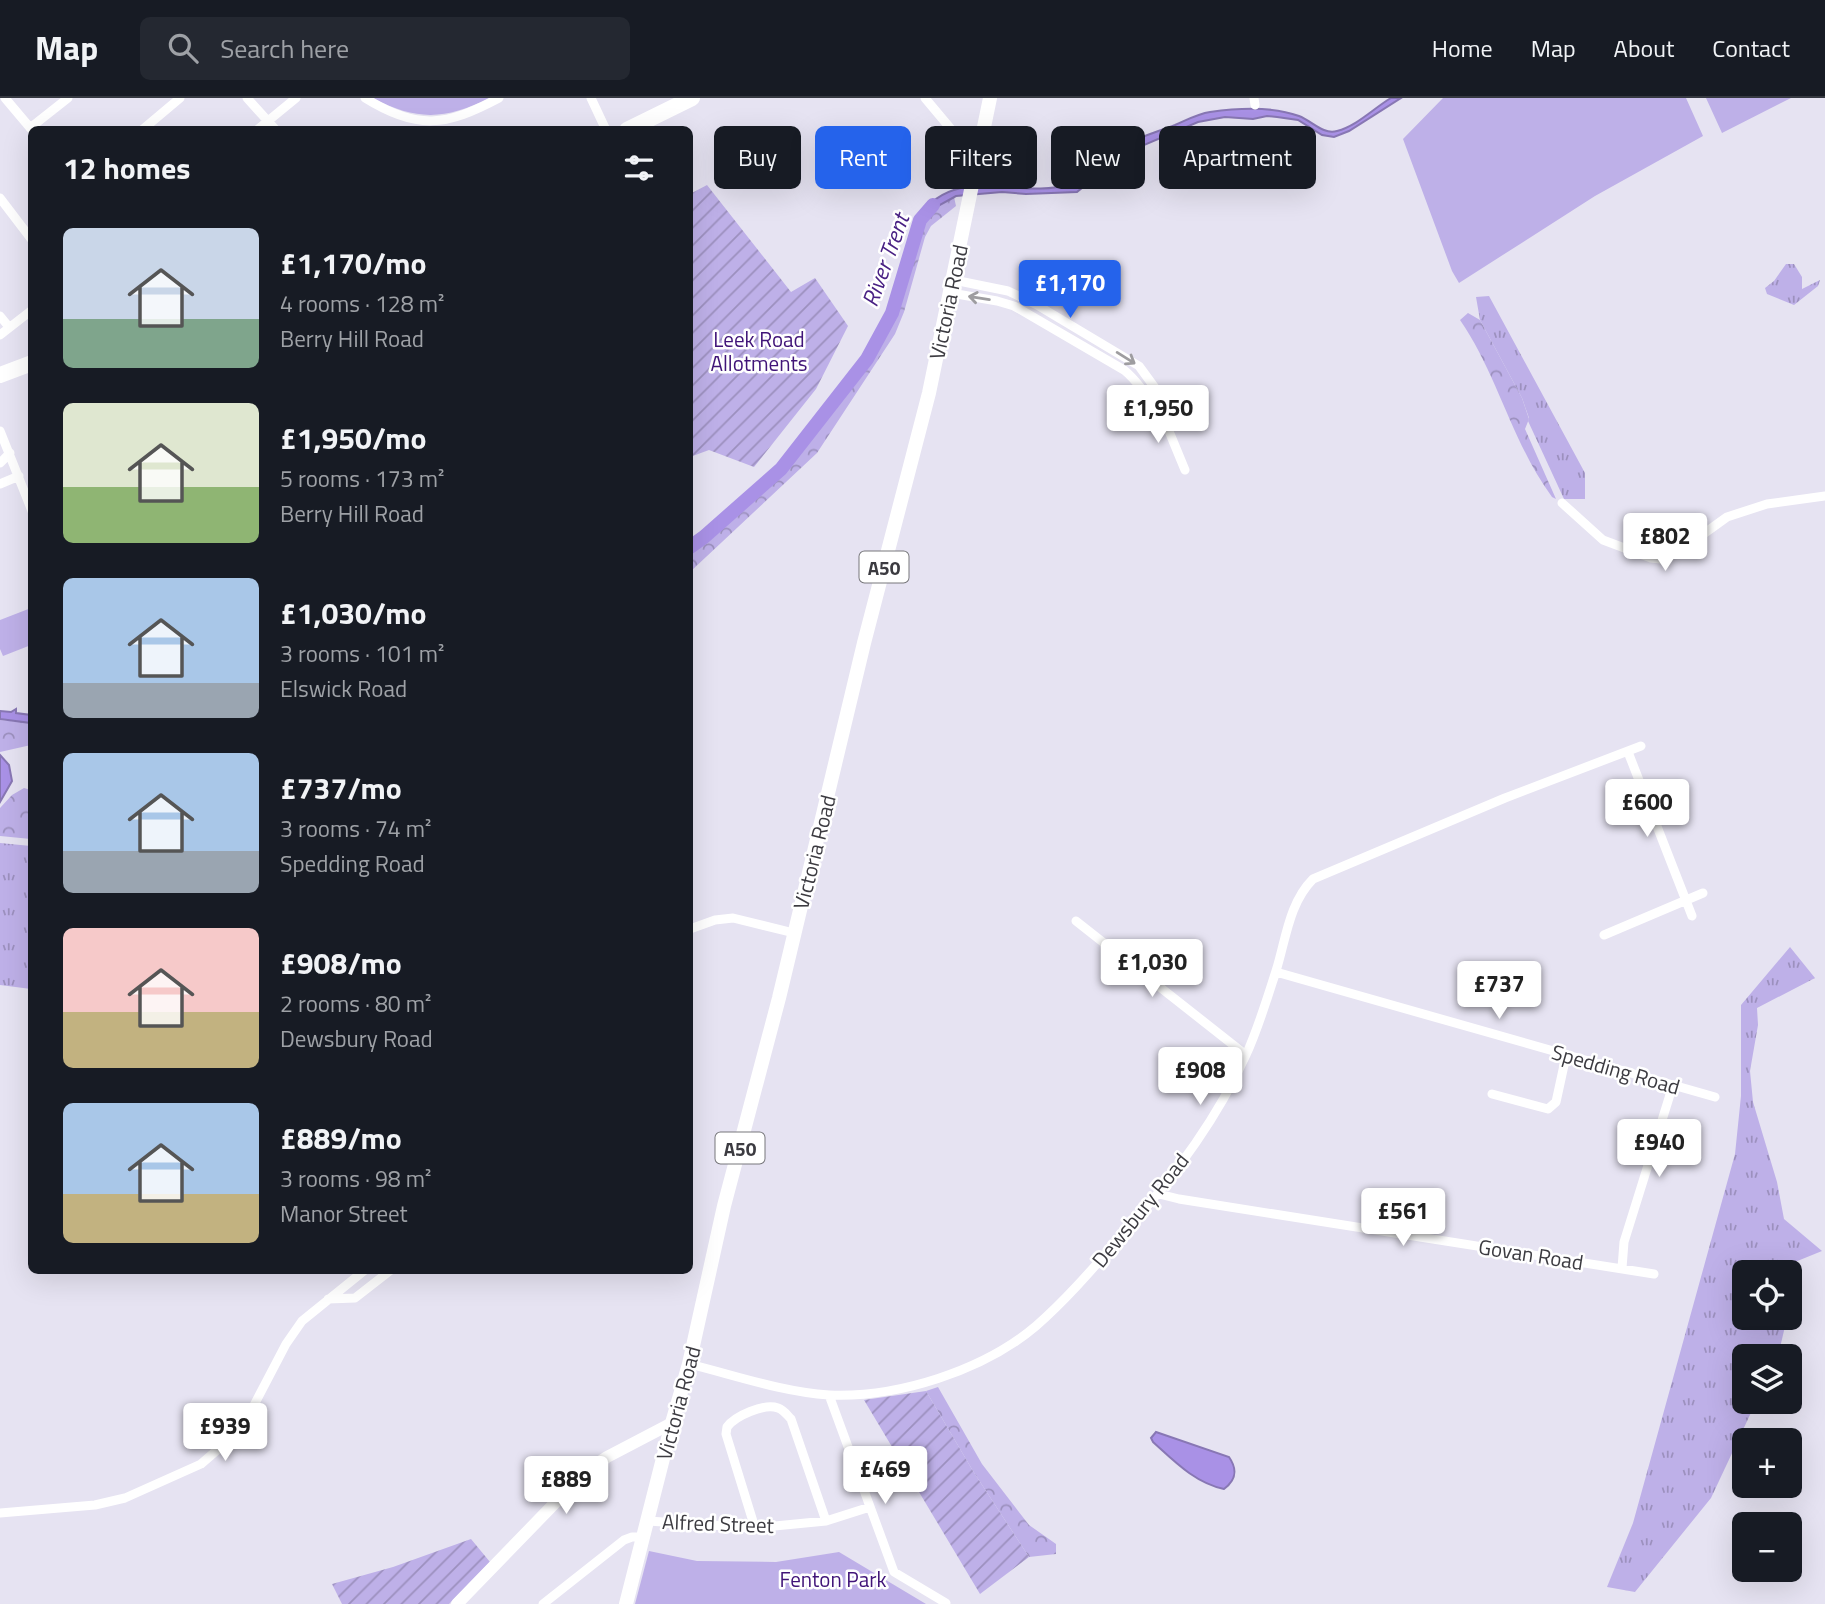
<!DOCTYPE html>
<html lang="en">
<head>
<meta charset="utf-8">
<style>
	body { margin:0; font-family:"Titillium Web",sans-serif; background:#242831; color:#f1f3f6; height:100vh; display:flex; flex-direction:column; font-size:26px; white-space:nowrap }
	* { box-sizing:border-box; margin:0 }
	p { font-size:23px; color:#9ea1a6 }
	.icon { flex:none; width:38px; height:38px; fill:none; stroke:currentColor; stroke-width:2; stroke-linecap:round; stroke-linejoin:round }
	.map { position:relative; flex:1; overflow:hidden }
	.sheet { position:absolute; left:28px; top:28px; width:665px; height:1148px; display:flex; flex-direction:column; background:#171b24; border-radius:10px; box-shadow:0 7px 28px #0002 }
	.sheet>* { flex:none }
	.hud { position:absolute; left:714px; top:28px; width:665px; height:63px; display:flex; gap:14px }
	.controls { position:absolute; left:1732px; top:1162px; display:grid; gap:14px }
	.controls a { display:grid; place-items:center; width:70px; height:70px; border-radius:10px; background:#171b24; box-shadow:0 7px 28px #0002; font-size:35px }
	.price { position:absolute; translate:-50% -60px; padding:0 16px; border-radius:7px; background:#fff; color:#222; font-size:23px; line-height:46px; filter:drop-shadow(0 2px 4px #0008) }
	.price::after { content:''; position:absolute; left:50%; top:42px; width:21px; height:16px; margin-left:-10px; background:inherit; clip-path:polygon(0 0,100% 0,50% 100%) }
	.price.active { background:#2563eb; color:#fff }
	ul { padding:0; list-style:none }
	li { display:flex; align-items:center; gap:21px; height:175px; padding:0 35px }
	li span { display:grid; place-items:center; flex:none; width:196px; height:140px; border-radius:10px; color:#555 }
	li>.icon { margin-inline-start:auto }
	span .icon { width:84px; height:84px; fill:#fffc; stroke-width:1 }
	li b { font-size:30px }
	h2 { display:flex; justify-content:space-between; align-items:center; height:84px; padding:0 35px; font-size:30px }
	.tag { padding:0 24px; border-radius:10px; background:#171b24; box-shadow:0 7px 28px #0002; font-size:24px; line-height:63px }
	.tag.active { background:#2563eb; color:#fff }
	header { display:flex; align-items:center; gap:42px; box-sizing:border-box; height:98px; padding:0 35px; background:#171b24; border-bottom:2px solid #363941 }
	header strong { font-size:33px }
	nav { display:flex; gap:38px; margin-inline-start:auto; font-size:24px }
	.search { width:490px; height:63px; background:#242831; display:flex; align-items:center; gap:18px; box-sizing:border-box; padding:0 24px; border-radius:10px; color:#9ea1a6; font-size:26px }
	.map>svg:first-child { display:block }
	.grass { fill:url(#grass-tufts) }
	.forest { fill:url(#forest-crowns) }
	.park { fill:#beb0e8 }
	.garden { fill:url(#garden-furrows) }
	.water { fill:#a991e6; stroke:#8877b4; stroke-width:2 }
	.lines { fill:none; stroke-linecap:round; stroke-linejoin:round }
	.river { stroke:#a991e6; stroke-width:14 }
	.street { stroke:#fff; stroke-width:9 }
	.secondary { stroke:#fff; stroke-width:12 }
	.primary { stroke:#fff; stroke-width:14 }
	.highway { stroke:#fff; stroke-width:16 }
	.oneway { stroke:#9e9da0 }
	.labels { text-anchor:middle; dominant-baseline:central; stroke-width:5; stroke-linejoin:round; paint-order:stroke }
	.shield { fill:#fff; stroke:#76767a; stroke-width:2 }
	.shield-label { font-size:19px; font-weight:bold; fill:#3c3b41 }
	.street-label { font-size:21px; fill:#3c3b41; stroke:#fff }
	.park-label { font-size:21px; fill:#401478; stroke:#fff }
	.water-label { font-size:23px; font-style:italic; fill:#492184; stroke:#fff }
</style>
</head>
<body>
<header>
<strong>Map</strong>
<div class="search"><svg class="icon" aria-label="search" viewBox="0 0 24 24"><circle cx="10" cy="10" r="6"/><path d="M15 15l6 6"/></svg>Search here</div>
<nav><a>Home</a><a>Map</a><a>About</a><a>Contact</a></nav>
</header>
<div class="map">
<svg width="1825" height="1506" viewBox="0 0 1825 1506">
	<defs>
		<pattern id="grass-tufts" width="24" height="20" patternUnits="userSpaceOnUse" patternTransform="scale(1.75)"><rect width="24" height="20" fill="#beb0e8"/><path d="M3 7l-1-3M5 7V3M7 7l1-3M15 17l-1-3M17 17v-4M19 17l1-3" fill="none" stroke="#9c90be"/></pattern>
		<pattern id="forest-crowns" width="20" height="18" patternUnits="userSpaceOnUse" patternTransform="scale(1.75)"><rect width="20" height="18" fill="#beb0e8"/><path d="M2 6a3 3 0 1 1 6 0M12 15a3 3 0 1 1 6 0" fill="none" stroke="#9c90be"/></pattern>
		<pattern id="garden-furrows" width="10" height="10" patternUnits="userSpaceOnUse" patternTransform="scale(1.75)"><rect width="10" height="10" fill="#beb0e8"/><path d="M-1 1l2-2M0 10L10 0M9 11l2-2" fill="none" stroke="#9c90be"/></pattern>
	</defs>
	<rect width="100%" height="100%" fill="#e6e3f2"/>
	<path class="grass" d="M 1786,166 L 1794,166 L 1802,179 L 1802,191 L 1820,182 L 1818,188 L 1794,207 L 1767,196 L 1765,190 L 1774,183 Z
		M 1489,198 L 1585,375 L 1585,401 L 1564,401 L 1528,323 L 1529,320 L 1522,300 L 1480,222 L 1476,199 Z
		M 0,745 L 31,748 L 31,891 L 0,887 Z
		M 1790,849 L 1815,880 L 1757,910 L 1758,927 L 1750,973 L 1753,1004 L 1777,1084 L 1784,1121 L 1822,1153 L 1790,1166 L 1790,1174 L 1745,1174 L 1745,1220 L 1787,1220 L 1778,1258 L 1745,1258 L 1745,1304 L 1756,1304 L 1711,1400 L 1635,1494 L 1607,1489 L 1633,1425 L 1735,1056 L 1741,998 L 1741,907 Z"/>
	<path class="forest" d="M 954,99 L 956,108 L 931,128 L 925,139 L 904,214 L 895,236 L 817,355 L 690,474 L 690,454 C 751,411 799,359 843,299 C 860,276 877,253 890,228 C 906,196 908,146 929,117 C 936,107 946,105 954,99 Z
		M 1468,215 L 1480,222 L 1522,300 L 1529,321 L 1525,331 L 1556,401 L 1552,399 C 1512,345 1498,277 1460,222 Z
		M 0,622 L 31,625 L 31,647 L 0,654 Z
		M 24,690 L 31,692 L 31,741 L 0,738 L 0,710 L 12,697 Z
		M 938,1289 L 982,1366 L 1029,1427 L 1056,1446 L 1056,1456 L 1029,1459 L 973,1373 L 926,1293 Z"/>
	<path class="park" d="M 373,0 L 489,0 C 446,22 416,23 373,0 Z
		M 1443,0 L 1686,0 L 1703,38 L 1595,98 L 1459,185 L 1452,173 L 1403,41 Z
		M 1706,0 L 1791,0 L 1722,35 Z
		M 31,510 L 31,547 L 3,558 L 0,551 L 0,522 Z
		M 649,1453 L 697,1463 L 776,1464 L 839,1454 L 926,1506 L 635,1506 Z"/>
	<path class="garden" d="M 707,87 L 791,194 L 815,180 L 848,228 L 816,291 L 754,369 L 709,352 L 690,359 L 690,96 Z
		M 926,1293 L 973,1373 L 1029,1459 L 980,1496 L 864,1302 Z
		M 471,1441 L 490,1464 L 449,1506 L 342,1506 L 332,1486 L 393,1469 Z"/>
	<path class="water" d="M 1391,0 L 1401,0 L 1349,33 L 1334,39 L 1322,37 L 1298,22 L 1277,19 L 1267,18 L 1253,21 L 1225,19 L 1198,24 L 1125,55 L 1077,94 L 1026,96 L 1002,94 L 956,98 L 936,109 L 928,117 L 918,120 C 956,63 1019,103 1070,86 C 1088,81 1105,59 1121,49 C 1138,39 1157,34 1175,27 C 1187,22 1197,16 1210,14 C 1238,10 1272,8 1299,18 C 1312,23 1323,37 1337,33 C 1357,28 1374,10 1391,0 Z
		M 16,611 L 16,615 L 31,617 L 31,625 L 0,621 L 0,613 L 11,614 Z
		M 0,657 L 9,667 L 12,683 L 0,704 Z
		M 1156,1334 L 1229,1359 C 1238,1372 1236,1382 1224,1391 C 1195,1385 1174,1363 1153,1344 L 1151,1340 Z"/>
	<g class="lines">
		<path class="river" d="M 690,449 L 704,439 L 781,371 L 867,261 L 892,215 L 920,122 L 933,107"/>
		<path class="street" d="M 5,0 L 32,32
			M 247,0 L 276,32
			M 365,0 C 418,33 446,28 499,0
			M 591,0 L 606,32
			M 925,0 L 977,62
			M 1254,0 L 1255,7
			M 30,30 L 68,0
			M 142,32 L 180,0
			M 257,32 L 296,0
			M 0,100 L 32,142
			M 954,182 L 1008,193 L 1037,207 L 1139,268 L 1158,294 L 1159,309 L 1185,372
			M 951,195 L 997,203 L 1014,208 L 1124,272 C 1138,283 1145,298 1159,309
			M 0,218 L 9,229
			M 0,237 L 32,212
			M 0,333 L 32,413
			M 0,365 L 10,355
			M 0,386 L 19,378
			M 1562,405 L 1603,442 L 1651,460 L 1661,461 L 1677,455 L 1727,419 L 1767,406 L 1825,398
			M 1628,654 L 1692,818
			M 1076,823 L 1246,957
			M 690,831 L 715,822 L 733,820 L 794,835
			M 1604,837 L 1703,795
			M 1276,874 L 1715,999
			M 1492,996 L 1548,1011 L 1556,1004 L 1566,958
			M 1159,1096 L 1179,1101 L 1654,1176
			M 1622,1170 L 1624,1144 L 1673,987
			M 328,1201 L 355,1200 L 391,1172
			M 689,1266 C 734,1277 782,1294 829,1297 C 897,1300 983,1273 1036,1228 C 1068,1200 1095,1168 1123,1136 C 1171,1083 1216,1023 1246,957 C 1258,931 1267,901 1276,873 C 1286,841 1289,805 1313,781 L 1505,700 L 1641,648
			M 829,1297 L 894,1474 L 946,1505
			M 0,1415 L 95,1407 L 125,1400 L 201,1366 L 216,1353 L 252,1311 L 286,1246 L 302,1223 L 365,1172
			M 648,1423 L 755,1430 L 826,1423 L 870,1409
			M 755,1430 L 726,1336 L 727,1329 C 735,1318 764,1305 778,1310 C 784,1312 787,1317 791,1321 L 826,1423
			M 543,1506 L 624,1442 L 632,1439 L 643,1439"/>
		<path class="secondary" d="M 457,1506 L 586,1373 L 607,1359 L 672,1325"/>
		<path class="primary" d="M 626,1506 L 672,1325 L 689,1266 L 724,1108 L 779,900 L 864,545 L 929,295 L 990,0"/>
		<path class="highway" d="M 627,32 L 692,0
			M 0,277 L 32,265"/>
	</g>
	<defs><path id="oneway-shaft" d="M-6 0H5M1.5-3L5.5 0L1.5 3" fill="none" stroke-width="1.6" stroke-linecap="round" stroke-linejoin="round" transform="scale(1.75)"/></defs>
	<g class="oneway">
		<use href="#oneway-shaft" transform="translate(979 200) rotate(-171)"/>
		<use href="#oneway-shaft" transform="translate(1126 260) rotate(32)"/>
	</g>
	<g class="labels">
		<g class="shield">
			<rect x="859.5" y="453.5" width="49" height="31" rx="5"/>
			<rect x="715.5" y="1034.5" width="49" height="31" rx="5"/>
		</g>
		<g class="shield-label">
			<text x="884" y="469">A50</text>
			<text x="740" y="1050">A50</text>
		</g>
		<g class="street-label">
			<text transform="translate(948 204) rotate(-78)">Victoria Road</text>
			<text transform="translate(814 754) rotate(-76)">Victoria Road</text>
			<text transform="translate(1616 971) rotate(16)">Spedding Road</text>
			<text transform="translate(1140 1112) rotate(-51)">Dewsbury Road</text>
			<text transform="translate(1531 1156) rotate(9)">Govan Road</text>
			<text transform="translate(678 1305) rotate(-75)">Victoria Road</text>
			<text transform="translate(718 1425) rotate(2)">Alfred Street</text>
		</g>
		<g class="park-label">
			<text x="759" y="241">Leek Road<tspan x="759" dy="24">Allotments</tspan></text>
			<text x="833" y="1481">Fenton Park</text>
		</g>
		<g class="water-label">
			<text transform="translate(885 162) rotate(-70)">River Trent</text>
		</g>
	</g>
</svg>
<div class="controls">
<a><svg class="icon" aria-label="locate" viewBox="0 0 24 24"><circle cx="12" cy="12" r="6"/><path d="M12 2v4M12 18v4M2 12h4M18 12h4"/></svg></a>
<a><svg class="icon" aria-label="layers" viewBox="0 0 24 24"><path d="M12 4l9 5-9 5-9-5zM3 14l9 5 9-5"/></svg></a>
<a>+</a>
<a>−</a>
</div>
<b class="price active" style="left:1070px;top:222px">£1,170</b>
<b class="price" style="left:1158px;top:347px">£1,950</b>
<b class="price" style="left:1665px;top:475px">£802</b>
<b class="price" style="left:1647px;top:741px">£600</b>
<b class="price" style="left:1152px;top:901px">£1,030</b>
<b class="price" style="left:1499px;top:923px">£737</b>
<b class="price" style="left:1200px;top:1009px">£908</b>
<b class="price" style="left:1659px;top:1081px">£940</b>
<b class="price" style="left:1403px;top:1150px">£561</b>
<b class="price" style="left:225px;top:1365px">£939</b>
<b class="price" style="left:885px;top:1408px">£469</b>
<b class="price" style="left:566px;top:1418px">£889</b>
<div class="hud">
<a class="tag">Buy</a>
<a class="tag active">Rent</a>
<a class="tag">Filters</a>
<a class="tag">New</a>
<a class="tag">Apartment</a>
</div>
<section class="sheet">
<h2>12 homes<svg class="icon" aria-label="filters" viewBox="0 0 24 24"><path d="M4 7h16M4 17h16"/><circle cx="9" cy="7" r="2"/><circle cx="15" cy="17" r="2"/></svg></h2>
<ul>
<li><span style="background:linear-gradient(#c9d6e8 65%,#7fa58c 0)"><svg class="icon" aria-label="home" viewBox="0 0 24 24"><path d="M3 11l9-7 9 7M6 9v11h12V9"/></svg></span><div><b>£1,170/mo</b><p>4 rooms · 128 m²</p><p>Berry Hill Road</p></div></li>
<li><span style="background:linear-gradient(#dfe7d0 60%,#8fb573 0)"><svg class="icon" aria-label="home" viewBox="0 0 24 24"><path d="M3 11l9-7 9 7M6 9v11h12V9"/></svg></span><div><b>£1,950/mo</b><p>5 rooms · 173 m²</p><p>Berry Hill Road</p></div></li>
<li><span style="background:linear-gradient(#a9c7e8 75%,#9aa5b1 0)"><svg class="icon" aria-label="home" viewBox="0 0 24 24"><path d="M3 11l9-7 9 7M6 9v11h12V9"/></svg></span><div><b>£1,030/mo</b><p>3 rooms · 101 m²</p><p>Elswick Road</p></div></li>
<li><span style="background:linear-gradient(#a9c7e8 70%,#9aa5b1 0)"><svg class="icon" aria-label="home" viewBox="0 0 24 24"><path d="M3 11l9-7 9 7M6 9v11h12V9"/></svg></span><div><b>£737/mo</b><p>3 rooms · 74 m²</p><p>Spedding Road</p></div></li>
<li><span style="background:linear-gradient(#f6c9c9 60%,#c2b280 0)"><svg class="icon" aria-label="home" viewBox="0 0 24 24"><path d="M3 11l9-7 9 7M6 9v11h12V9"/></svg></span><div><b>£908/mo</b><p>2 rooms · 80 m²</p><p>Dewsbury Road</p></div></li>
<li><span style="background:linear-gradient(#a9c7e8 65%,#c2b280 0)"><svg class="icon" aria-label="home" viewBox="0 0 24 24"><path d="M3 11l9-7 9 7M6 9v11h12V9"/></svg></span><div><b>£889/mo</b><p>3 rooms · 98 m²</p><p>Manor Street</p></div></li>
</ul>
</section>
</div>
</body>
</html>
